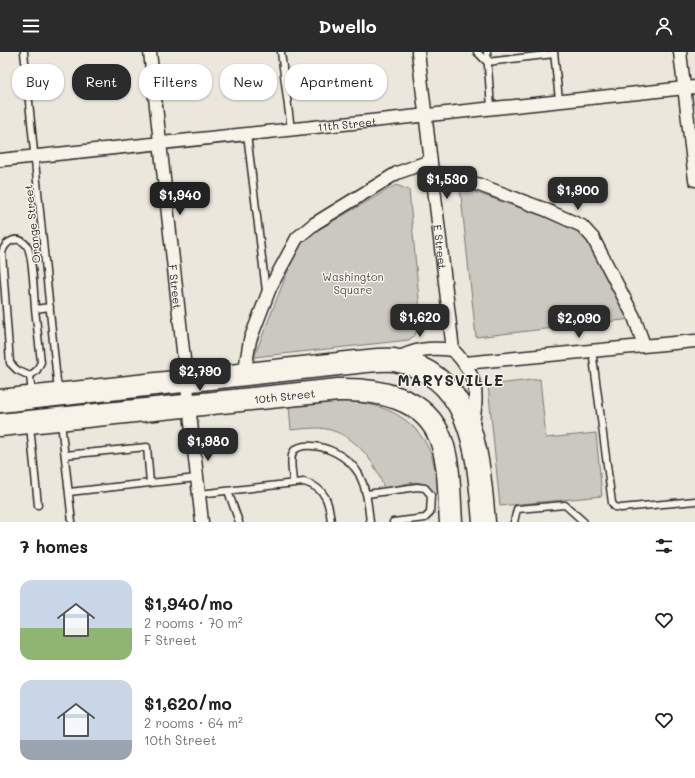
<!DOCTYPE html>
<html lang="en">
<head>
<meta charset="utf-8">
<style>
	body { margin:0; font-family:Mali,sans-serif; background:#f6f6f6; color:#202124; height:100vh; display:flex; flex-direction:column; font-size:15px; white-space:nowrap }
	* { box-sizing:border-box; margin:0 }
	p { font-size:13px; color:#757577 }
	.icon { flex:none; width:22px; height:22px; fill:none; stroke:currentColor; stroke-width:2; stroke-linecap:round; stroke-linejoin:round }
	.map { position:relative; height:470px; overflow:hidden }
	.panel { display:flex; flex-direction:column; background:#fff; flex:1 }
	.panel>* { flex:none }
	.banner { position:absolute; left:12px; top:12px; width:400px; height:36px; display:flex; gap:8px }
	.price { position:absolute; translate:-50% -34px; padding:0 9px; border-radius:8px; background:#2b2b2b; color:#fff; font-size:13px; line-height:26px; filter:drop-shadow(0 1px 2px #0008) }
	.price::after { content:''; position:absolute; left:50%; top:24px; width:12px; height:9px; margin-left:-6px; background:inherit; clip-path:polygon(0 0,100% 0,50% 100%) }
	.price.on { background:#222; color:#fff }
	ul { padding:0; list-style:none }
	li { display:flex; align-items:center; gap:12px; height:100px; padding:0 20px }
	li span { display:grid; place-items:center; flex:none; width:112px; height:80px; border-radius:12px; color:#555 }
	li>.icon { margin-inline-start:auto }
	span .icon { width:48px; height:48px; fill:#fffc; stroke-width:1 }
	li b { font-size:17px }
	h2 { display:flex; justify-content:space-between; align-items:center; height:48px; padding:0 20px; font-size:17px }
	.chip { padding:0 14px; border-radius:16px; background:#fff; box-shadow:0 1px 3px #0004; font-size:14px; line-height:36px }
	.chip.on { background:#2b2b2b; color:#fff }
	header { display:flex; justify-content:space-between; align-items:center; height:52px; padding:0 20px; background:#2b2b2b; color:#fff; font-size:18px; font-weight:800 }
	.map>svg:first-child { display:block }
	.green { fill:#cbc8bf; stroke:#7b7a75 }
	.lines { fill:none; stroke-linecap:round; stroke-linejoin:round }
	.lane-casing { stroke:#2b2b2b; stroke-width:9 }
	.street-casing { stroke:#2b2b2b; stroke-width:15 }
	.highway-casing { stroke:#2b2b2b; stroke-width:25 }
	.lane { stroke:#f7f3e8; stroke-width:6 }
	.street { stroke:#f7f3e8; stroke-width:12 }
	.highway { stroke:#f7f3e8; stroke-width:22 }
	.labels { text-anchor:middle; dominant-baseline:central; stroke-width:3; stroke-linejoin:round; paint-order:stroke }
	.street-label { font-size:11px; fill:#2b2b2b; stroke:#f7f3e8 }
	.park-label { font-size:11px; fill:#535250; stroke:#f7f3e8 }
	.district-label { font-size:15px; font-weight:bold; letter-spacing:1px; fill:#2b2b2b; stroke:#f7f3e8 }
</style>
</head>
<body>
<header><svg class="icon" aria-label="menu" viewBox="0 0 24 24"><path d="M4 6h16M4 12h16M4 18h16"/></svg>Dwello<svg class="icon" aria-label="person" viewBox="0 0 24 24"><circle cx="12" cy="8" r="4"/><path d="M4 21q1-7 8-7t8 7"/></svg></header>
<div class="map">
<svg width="695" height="470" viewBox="0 0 695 470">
	<rect width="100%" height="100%" fill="#ebe7dd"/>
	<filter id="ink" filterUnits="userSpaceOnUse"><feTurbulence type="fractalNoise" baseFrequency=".025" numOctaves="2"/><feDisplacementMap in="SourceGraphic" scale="8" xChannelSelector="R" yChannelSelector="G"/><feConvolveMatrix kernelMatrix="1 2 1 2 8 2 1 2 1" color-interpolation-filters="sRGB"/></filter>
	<g filter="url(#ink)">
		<path class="green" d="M 396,133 L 409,138 L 421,269 L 415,283 L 409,288 L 254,305 L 300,188 Z
			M 460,135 L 582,178 L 632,267 L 476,285 Z
			M 540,327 L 546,386 L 596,381 L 602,444 L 500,454 L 488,333 Z
			M 344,349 C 388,351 426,370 435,417 C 437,427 438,437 439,447 C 421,421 411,432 384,437 C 376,408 351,378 319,376 C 310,376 300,377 291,378 L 289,354 Z"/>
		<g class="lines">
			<defs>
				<path id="lane" d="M 24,0 L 58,339
					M 281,0 L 291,77
					M 477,0 L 487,10 L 554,2
					M 487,0 L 491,56
					M 554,0 L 559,48
					M 247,82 L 266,239
					M 592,298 L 612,451 L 615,455 L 621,456 L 695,449
					M 30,324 L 17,318 L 10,311 L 2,201 C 5,189 18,182 27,194 C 33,203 34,244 35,257
					M 32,342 L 30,324 L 37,318 L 41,310 L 35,257 L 50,255
					M 61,370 L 72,470
					M 30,374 L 38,453
					M 65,403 L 147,395 L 150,431 L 197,426
					M 293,431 C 293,422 289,408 293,400 C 295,396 300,395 304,394 C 325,392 348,404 359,422 C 367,438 368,453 370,470
					M 228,439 L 239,470
					M 69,440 L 150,431
					M 199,442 L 304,430 C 326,436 329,450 331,470
					M 367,442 L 417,435 L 425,436 L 431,443 L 430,461 L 425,466 L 393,470
					M 514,470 L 517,457 L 565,453 L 584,470"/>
				<g id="street">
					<path id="s1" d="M 150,0 L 202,470"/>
					<path id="s2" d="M 418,0 L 453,298 C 479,325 478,341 472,377"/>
					<path d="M 680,0 L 695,128"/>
					<path id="s3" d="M 0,108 L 695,35"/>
					<path d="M 432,121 L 455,124 L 544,157 L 582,174 L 593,186 L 634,265 L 644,293"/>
					<path d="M 394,308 C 415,297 429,295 453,298"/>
					<path d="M 465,311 L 695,289"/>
					<path d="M 244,323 L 250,288 L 270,236 L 297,186 L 314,172 L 397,121 L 430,109"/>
				</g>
				<g id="highway">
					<path d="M 0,349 L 357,310 C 369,309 382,307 394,308 C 475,322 478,406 484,470"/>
					<path id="s4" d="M 0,373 L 338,338 C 377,337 426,345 441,388 C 450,413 449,444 451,470"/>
				</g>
			</defs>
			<use href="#lane" class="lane-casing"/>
			<use href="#street" class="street-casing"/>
			<use href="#highway" class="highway-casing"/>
			<use href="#lane" class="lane"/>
			<use href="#street" class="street"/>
			<use href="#highway" class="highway"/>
		</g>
	</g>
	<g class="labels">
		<g class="street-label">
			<text stroke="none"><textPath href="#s3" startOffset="349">11th Street</textPath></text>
			<text transform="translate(32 172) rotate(-96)">Orange Street</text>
			<text stroke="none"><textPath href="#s2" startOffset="196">E Street</textPath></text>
			<text stroke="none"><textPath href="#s1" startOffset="236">F Street</textPath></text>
			<text stroke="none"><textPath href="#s4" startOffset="286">10th Street</textPath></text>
		</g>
		<g class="park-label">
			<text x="353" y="224">Washington<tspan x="353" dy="13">Square</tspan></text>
		</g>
		<g class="district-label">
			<text x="451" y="328">MARYSVILLE</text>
		</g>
	</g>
</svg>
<b class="price" style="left:447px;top:148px">$1,530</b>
<b class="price" style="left:578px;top:159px">$1,900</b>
<b class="price on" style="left:180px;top:164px">$1,940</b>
<b class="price" style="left:420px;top:286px">$1,620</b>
<b class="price" style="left:579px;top:287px">$2,090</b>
<b class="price" style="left:200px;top:340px">$2,790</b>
<b class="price" style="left:208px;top:410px">$1,980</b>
<div class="banner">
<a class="chip">Buy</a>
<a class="chip on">Rent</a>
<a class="chip">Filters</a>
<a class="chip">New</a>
<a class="chip">Apartment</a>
</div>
</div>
<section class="panel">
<h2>7 homes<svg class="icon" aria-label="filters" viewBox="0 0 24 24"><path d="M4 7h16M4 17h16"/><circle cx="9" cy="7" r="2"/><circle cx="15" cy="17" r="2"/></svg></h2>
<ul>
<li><span style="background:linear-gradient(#c9d6e8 60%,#8fb573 0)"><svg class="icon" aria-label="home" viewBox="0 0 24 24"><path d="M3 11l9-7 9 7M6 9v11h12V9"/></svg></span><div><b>$1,940/mo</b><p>2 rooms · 70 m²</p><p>F Street</p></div><svg class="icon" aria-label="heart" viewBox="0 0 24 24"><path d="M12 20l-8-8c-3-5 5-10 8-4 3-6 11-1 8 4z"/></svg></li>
<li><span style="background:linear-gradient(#c9d6e8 75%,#9aa5b1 0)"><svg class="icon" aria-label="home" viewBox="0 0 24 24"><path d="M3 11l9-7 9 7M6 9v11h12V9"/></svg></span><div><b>$1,620/mo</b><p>2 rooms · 64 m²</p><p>10th Street</p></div><svg class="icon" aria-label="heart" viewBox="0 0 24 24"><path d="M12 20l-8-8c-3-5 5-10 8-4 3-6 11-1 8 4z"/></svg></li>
</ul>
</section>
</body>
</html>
